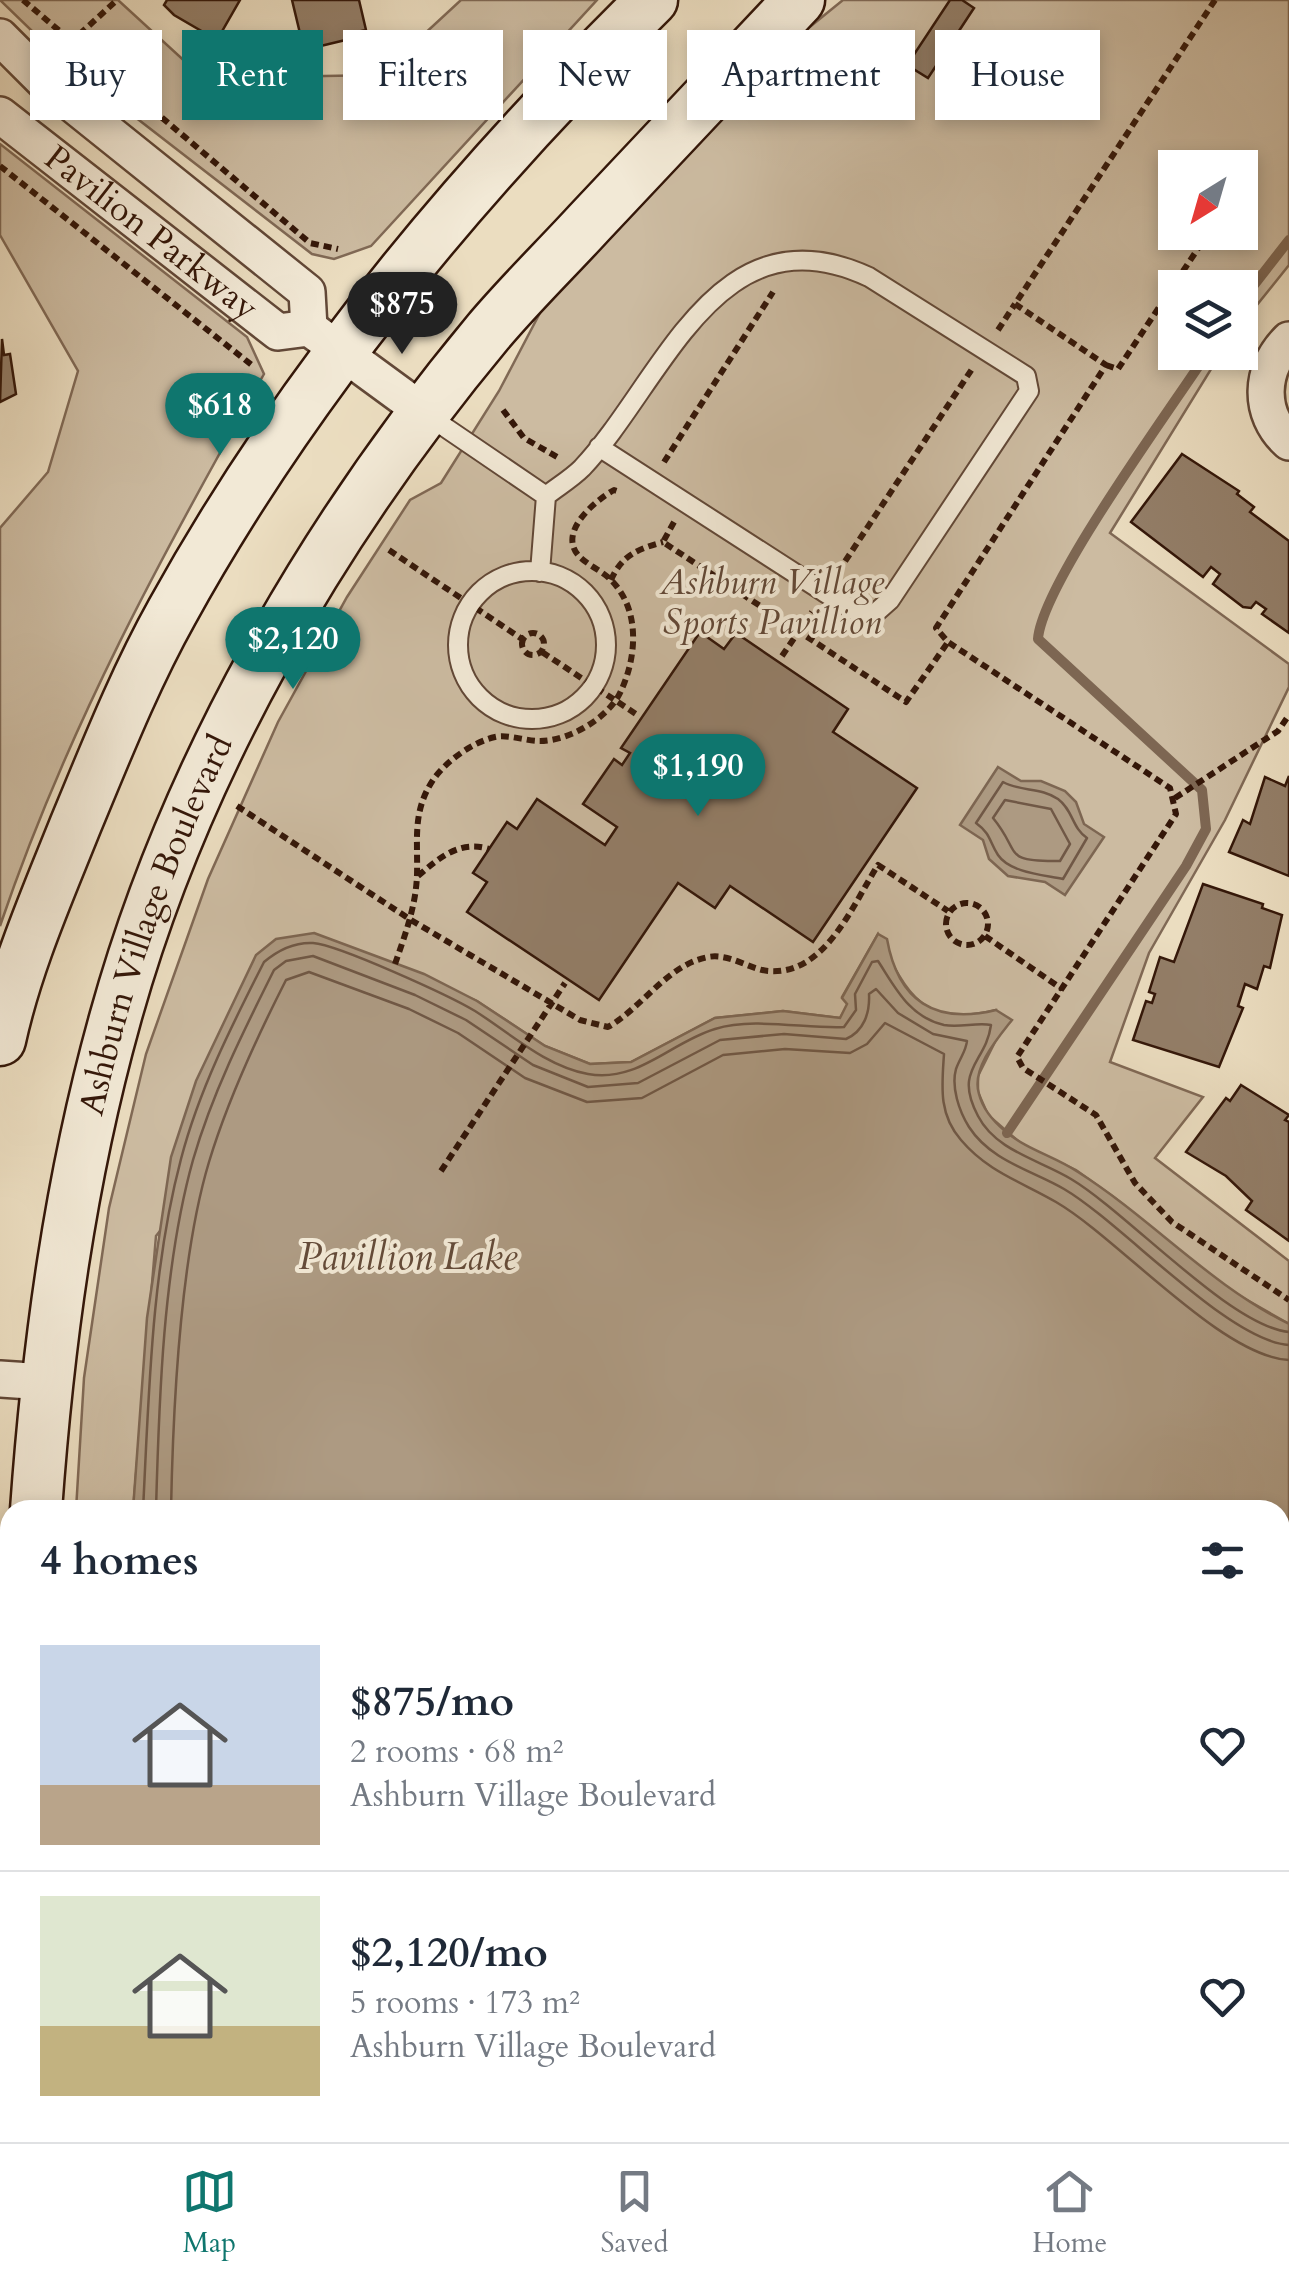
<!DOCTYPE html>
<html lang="en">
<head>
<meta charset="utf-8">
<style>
	body { margin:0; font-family:Cardo,serif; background:#f6f6f7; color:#1f2937; height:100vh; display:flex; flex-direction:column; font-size:38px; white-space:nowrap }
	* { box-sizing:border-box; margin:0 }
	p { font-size:32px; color:#747a83 }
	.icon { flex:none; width:55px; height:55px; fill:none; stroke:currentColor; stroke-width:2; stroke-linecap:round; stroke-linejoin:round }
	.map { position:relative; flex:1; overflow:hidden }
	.panel { position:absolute; left:0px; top:1500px; width:1290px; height:642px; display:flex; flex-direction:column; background:#fff; border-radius:30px 30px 0 0; box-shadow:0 5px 15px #0003 }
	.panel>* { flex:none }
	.guide { position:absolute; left:30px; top:30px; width:1230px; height:90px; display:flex; gap:20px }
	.needle { width:65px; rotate:217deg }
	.buttons { position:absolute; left:1158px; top:150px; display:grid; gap:20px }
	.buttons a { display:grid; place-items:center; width:100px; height:100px; border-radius:0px; background:#fff; box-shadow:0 5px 15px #0003; font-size:50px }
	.price { position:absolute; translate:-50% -85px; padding:0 22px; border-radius:35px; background:#0f766e; color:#fff; font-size:32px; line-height:65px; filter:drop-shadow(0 2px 5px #0008) }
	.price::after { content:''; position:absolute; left:50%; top:60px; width:30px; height:22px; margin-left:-15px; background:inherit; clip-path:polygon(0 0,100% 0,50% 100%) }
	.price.selected { background:#222; color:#fff }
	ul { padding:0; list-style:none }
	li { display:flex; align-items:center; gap:30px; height:250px; padding:0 40px }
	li+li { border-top:2px solid #e0e1e3 }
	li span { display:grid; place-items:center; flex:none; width:280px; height:200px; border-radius:0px; color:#555 }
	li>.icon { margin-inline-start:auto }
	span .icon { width:120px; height:120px; fill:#fffc; stroke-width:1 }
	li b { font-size:42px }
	h2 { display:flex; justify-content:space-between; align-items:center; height:120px; padding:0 40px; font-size:42px }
	.pill { padding:0 35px; border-radius:0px; background:#fff; box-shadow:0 5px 15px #0003; font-size:35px; line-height:90px }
	.pill.selected { background:#0f766e; color:#fff }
	.menu { display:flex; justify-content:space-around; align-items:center; height:140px; border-top:2px solid #e0e1e3; background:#fff; font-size:28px; color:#747a83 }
	.menu a { display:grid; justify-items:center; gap:5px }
	.menu .selected { color:#0f766e }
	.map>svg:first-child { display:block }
	.green { fill:#ccbba1; stroke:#806955; stroke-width:2.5; fill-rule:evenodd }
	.water { fill:#ad9a82; stroke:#7d6652; stroke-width:2.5 }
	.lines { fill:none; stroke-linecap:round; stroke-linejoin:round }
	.shore { stroke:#705846; stroke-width:2.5 }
	.stream { stroke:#7d6652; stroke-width:10 }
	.building { fill:#937e68; stroke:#341709; stroke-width:2.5 }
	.service-casing { stroke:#624837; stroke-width:22 }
	.minor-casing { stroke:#624837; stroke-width:40 }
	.secondary-casing { stroke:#341709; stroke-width:55 }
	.path { stroke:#341709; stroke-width:6; stroke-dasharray:8 5; stroke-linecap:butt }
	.service { stroke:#f2e9d6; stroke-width:18 }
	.minor { stroke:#f2e9d6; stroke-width:35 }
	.secondary { stroke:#f2e9d6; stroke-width:50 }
	.labels { text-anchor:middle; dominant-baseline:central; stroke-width:8; stroke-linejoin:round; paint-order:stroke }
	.street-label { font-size:35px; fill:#341709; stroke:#f2e9d6 }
	.park-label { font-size:35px; font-style:italic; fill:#624837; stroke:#f2e9d6 }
	.water-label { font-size:38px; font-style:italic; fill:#644b39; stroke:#f2e9d6 }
</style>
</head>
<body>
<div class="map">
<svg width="1289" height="2142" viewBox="0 0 1289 2142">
	<rect width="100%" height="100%" fill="#ebddc0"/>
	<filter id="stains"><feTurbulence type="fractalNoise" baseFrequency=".002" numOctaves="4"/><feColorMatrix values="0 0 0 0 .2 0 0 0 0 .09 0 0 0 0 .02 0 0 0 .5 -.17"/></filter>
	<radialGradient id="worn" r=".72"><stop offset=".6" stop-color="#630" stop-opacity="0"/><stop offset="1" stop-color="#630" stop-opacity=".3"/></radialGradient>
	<path class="green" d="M 0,0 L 118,0 L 203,78 L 380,75 L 461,0 L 597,0 L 371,246 L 334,259 L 312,254 L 64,62 Z
		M 843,0 L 1289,0 L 1289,265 L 1240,326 L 1240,288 L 1175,288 L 1175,352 L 1221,353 L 1110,533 L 1289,664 L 1289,687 L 1225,820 L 1149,953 L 1110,1062 L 1203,1097 L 1155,1158 L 1289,1261 L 1289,1324 L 1226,1288 L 1115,1198 L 1076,1170 L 1025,1147 L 988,1115 L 978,1092 L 978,1076 L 996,1040 L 996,1010 C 921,1028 906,993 878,934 L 842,997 L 848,1004 L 840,1018 L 783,1011 L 715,1018 L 631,1062 L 590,1064 L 545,1046 L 477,1001 L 379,958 L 156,1236 L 133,1510 L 76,1510 L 84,1378 L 109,1208 L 146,1054 L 208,879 L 278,722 L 347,597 L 410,500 L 441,483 L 499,391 L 552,290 L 779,52 ZM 1175,168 L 1240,168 L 1240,232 L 1175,232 Z
		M 0,144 L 247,337 L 264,374 C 162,555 67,728 0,926 L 0,528 L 48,472 L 78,371 L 0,235 Z
		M 168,2133 L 275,2133 L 277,2142 L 171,2142 Z
		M 308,2133 L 308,2132 L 368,2133 L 364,2142 L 305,2142 Z
		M 1069,2133 L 1112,2133 L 1113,2142 L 1068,2142 Z"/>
	<path class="water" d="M 998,767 L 1021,781 L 1041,781 L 1065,791 L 1076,802 L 1084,824 L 1104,837 L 1065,895 L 1045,882 L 1008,876 L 989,859 L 983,840 L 960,825 Z
		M 314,933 L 424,974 L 477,1001 L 545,1046 L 590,1064 L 631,1062 L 715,1018 L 783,1011 L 840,1018 L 847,1004 L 842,998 L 878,934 L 887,939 C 898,1001 935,1025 996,1010 L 1012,1020 C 997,1039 971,1069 979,1094 C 983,1110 993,1121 1005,1131 C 1027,1150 1054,1156 1078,1172 C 1152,1219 1210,1285 1289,1324 L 1289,2142 L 1113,2142 L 1112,2133 L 1280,2132 L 1280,1510 L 133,1510 L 147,1318 L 171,1157 L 196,1081 L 256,955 L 276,939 Z"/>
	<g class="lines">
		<path class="shore" d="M 1003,782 C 1021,792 1041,787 1058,799 C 1073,810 1072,828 1087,838 L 1063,879 C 1045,875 1010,873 998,855 C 989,841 991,834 976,823 Z
			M 1005,800 L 1051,809 L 1070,844 L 1060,861 C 1001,862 1022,853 993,818 Z
			M 143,1510 C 149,1395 151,1272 181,1159 C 199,1090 232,1025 264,962 C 277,951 294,942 313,943 C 339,945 450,996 475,1011 C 510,1033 545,1066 588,1074 C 638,1083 671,1042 715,1029 C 754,1017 807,1029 844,1027 L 856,1010 L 855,994 L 872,962 L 878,961 C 895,987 909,1017 944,1025 C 960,1028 977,1022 991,1025 C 986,1063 953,1069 978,1116 C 996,1151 1040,1160 1071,1179 C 1128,1213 1230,1326 1289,1332
			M 156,1510 C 159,1399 163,1267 193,1160 C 212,1094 243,1032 274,970 L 286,961 L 313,956 L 415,995 L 466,1020 L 533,1065 L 588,1087 L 638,1083 L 720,1040 L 784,1034 L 846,1039 C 864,1031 870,1013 869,994 L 876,989 L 898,1013 L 933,1034 L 967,1041 C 966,1051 960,1058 956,1069 C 951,1087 959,1111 969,1127 C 991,1161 1031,1170 1064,1189 C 1122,1223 1228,1341 1289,1345
			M 171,1510 C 173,1408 180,1258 209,1162 C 228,1099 256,1039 286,980 L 309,972 L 409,1009 L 458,1033 L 525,1078 L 587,1102 L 642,1098 L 723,1055 L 785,1049 L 850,1053 L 867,1044 L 885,1023 L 944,1054 C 942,1085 938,1114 961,1140 C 988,1172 1022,1182 1056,1202 C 1118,1238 1222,1357 1289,1360"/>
		<path class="stream" d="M 1240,303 L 1289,240
			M 1007,1133 L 1186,866 L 1206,829 L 1202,790 L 1038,639 C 1042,584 1171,409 1208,352"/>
	</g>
	<path class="building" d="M 167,0 L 240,0 L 217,40 L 174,15 L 164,5 Z
		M 292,0 L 359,0 L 366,30 L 357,32 L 358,37 L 304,50 Z
		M 950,0 L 962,0 L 974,8 L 928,78 L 907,65 Z
		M 2,339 L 4,355 L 10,354 L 16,394 L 0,402 Z
		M 1182,454 L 1239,491 L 1237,494 L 1254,507 L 1250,512 L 1289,541 L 1289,633 L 1262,614 L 1266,609 L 1256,602 L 1251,608 L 1243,607 L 1213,584 L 1220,574 L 1211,567 L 1203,577 L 1131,522 Z
		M 700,632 L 724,649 L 736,633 L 848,709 L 833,732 L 917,788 L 813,942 L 730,886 L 715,908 L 678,883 L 599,1000 L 467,912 L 487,882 L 473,873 L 507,822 L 517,829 L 537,799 L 605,845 L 617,827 L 583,804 L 614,759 L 622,765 L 630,753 L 621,748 Z
		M 1289,776 L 1289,876 L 1229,852 L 1243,820 L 1250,824 L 1265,777 L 1285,786 Z
		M 1203,884 L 1263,904 L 1262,908 L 1282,915 L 1270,968 L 1264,966 L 1257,989 L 1245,984 L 1238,1006 L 1243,1008 L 1219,1067 L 1133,1040 L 1146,1001 L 1152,1003 L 1155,994 L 1149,992 L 1160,957 L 1174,962 Z
		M 1241,1085 L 1289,1115 L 1285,1120 L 1289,1122 L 1289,1241 L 1246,1210 L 1252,1201 L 1226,1176 L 1186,1152 L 1226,1098 L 1230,1101 Z
		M 409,2132 L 463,2132 L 460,2142 L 405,2142 Z
		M 972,2132 L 1044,2132 L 1045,2136 L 1035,2137 L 1036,2142 L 974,2142 Z"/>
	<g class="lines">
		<defs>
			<path id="service" d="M 427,415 L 546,496 C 557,487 571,479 582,468 C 664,381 717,206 869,277 L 1026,376 L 1029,391 L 890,600 L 872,616 L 860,614 L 824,592 L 599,447
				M458 645a74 74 0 1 1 148 0a74 74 0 1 1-148 0Z
				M 540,572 L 546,496"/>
			<g id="minor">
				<path d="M 0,37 L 44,81 L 307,292 L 309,328"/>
				<path id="s1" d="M 0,115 L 278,332 L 309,328 L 425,413"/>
				<path d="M 1289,340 C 1260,369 1257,413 1289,442"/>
				<path d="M 0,1379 L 45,1382"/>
				<path d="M 532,2142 L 536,2132"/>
				<path d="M 908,2142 L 908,2132"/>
			</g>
			<g id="secondary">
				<path d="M 0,1040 C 16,966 47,896 75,826 C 105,754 134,680 172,612 C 297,385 468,181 652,0"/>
				<path id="s2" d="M 36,1510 C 48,1343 70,1180 115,1019 C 184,769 323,530 488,332 C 520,294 556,259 589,223 C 659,149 729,74 799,0"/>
				<path d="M 0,2053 L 10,2091"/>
				<path d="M 22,2132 L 25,2142"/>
				<path d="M 128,2132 L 131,2142"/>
			</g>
		</defs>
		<use href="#service" class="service-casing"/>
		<use href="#minor" class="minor-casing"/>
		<use href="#secondary" class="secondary-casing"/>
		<path class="path" d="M 23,0 L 310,243 L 338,249
			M 1215,0 L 1015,304 L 1106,365 L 936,628 L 948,642 L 1170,788 L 1176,814 L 1017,1057 L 1023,1068 L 1096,1115 L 1135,1183 L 1172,1222 L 1289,1300
			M 70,43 L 117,0
			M 0,166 L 253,366
			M 998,330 L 1015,304
			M 1106,365 L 1118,369 L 1209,232
			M 503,410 L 524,438 L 557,457
			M 664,462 L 773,292
			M 674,522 L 663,542 L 906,702 L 948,642
			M 389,550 L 522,639
			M 838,572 L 972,369
			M 611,580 C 622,555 638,549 663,542
			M522 644a11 11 0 1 1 22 0a11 11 0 1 1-22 0Z
			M 542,652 L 639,716
			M 782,656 L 812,612
			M 1175,798 L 1278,731 L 1289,715
			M 237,806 L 411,920 L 580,1020 L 608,1027 C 643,1007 667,965 708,957 C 729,953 749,969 768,971 C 825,976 852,906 878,865 L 948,911
			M 418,876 C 440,857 460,840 489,849
			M946 924a21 21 0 1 1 42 0a21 21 0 1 1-42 0Z
			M 985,936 L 1062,989
			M 395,964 C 405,935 416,906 417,875 C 418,839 412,812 433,780 C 446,761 473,742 495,737 C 507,734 526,741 540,741 C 569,741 609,718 621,691 C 637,656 641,608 609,578 C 600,570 586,564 578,555 C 558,531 596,500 614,490 L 620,492
			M 441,1171 L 565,983
			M 217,2132 L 222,2142
			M 352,2142 L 356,2132
			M 1087,2142 L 1087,2132"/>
		<use href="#service" class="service"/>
		<use href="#minor" class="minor"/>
		<use href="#secondary" class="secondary"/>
	</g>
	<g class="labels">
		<g class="street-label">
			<text stroke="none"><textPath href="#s1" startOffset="192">Pavilion Parkway</textPath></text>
			<text stroke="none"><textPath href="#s2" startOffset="600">Ashburn Village Boulevard</textPath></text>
		</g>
		<g class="park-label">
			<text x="772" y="583">Ashburn Village<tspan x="772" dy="40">Sports Pavillion</tspan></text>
		</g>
		<g class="water-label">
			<text x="408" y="1257">Pavillion Lake</text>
		</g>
	</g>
	<rect width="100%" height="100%" filter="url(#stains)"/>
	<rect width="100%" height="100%" fill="url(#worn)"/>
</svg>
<div class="buttons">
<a><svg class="needle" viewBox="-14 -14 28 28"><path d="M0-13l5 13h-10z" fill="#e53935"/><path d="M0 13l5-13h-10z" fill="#747a83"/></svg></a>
<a><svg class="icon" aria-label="layers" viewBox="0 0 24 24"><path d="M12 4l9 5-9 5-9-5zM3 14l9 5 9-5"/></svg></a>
</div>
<b class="price selected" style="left:402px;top:357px">$875</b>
<b class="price" style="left:220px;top:458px">$618</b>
<b class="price" style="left:293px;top:692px">$2,120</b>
<b class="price" style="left:698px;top:819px">$1,190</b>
<div class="guide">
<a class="pill">Buy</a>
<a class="pill selected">Rent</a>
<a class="pill">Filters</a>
<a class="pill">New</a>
<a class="pill">Apartment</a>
<a class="pill">House</a>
</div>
<section class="panel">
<h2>4 homes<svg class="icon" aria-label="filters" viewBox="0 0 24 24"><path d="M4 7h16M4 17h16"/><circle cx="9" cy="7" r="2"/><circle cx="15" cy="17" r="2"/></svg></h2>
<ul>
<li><span style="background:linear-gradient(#c9d6e8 70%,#b9a48a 0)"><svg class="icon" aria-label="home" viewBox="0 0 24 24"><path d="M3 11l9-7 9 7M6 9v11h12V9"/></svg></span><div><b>$875/mo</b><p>2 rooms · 68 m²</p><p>Ashburn Village Boulevard</p></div><svg class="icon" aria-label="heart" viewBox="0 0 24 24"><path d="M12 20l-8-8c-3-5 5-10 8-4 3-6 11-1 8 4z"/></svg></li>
<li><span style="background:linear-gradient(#dfe7d0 65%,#c2b280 0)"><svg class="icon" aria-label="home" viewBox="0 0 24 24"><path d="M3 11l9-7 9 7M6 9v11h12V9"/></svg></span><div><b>$2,120/mo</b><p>5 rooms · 173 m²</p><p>Ashburn Village Boulevard</p></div><svg class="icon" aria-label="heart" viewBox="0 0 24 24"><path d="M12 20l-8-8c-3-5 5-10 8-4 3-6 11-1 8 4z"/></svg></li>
</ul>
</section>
</div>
<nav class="menu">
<a class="selected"><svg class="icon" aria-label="map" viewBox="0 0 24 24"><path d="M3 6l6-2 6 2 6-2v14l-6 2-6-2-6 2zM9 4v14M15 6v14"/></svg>Map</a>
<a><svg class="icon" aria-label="saved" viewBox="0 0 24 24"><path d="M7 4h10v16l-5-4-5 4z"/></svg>Saved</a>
<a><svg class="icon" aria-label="home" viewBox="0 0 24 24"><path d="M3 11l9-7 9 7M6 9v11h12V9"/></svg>Home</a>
</nav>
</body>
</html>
